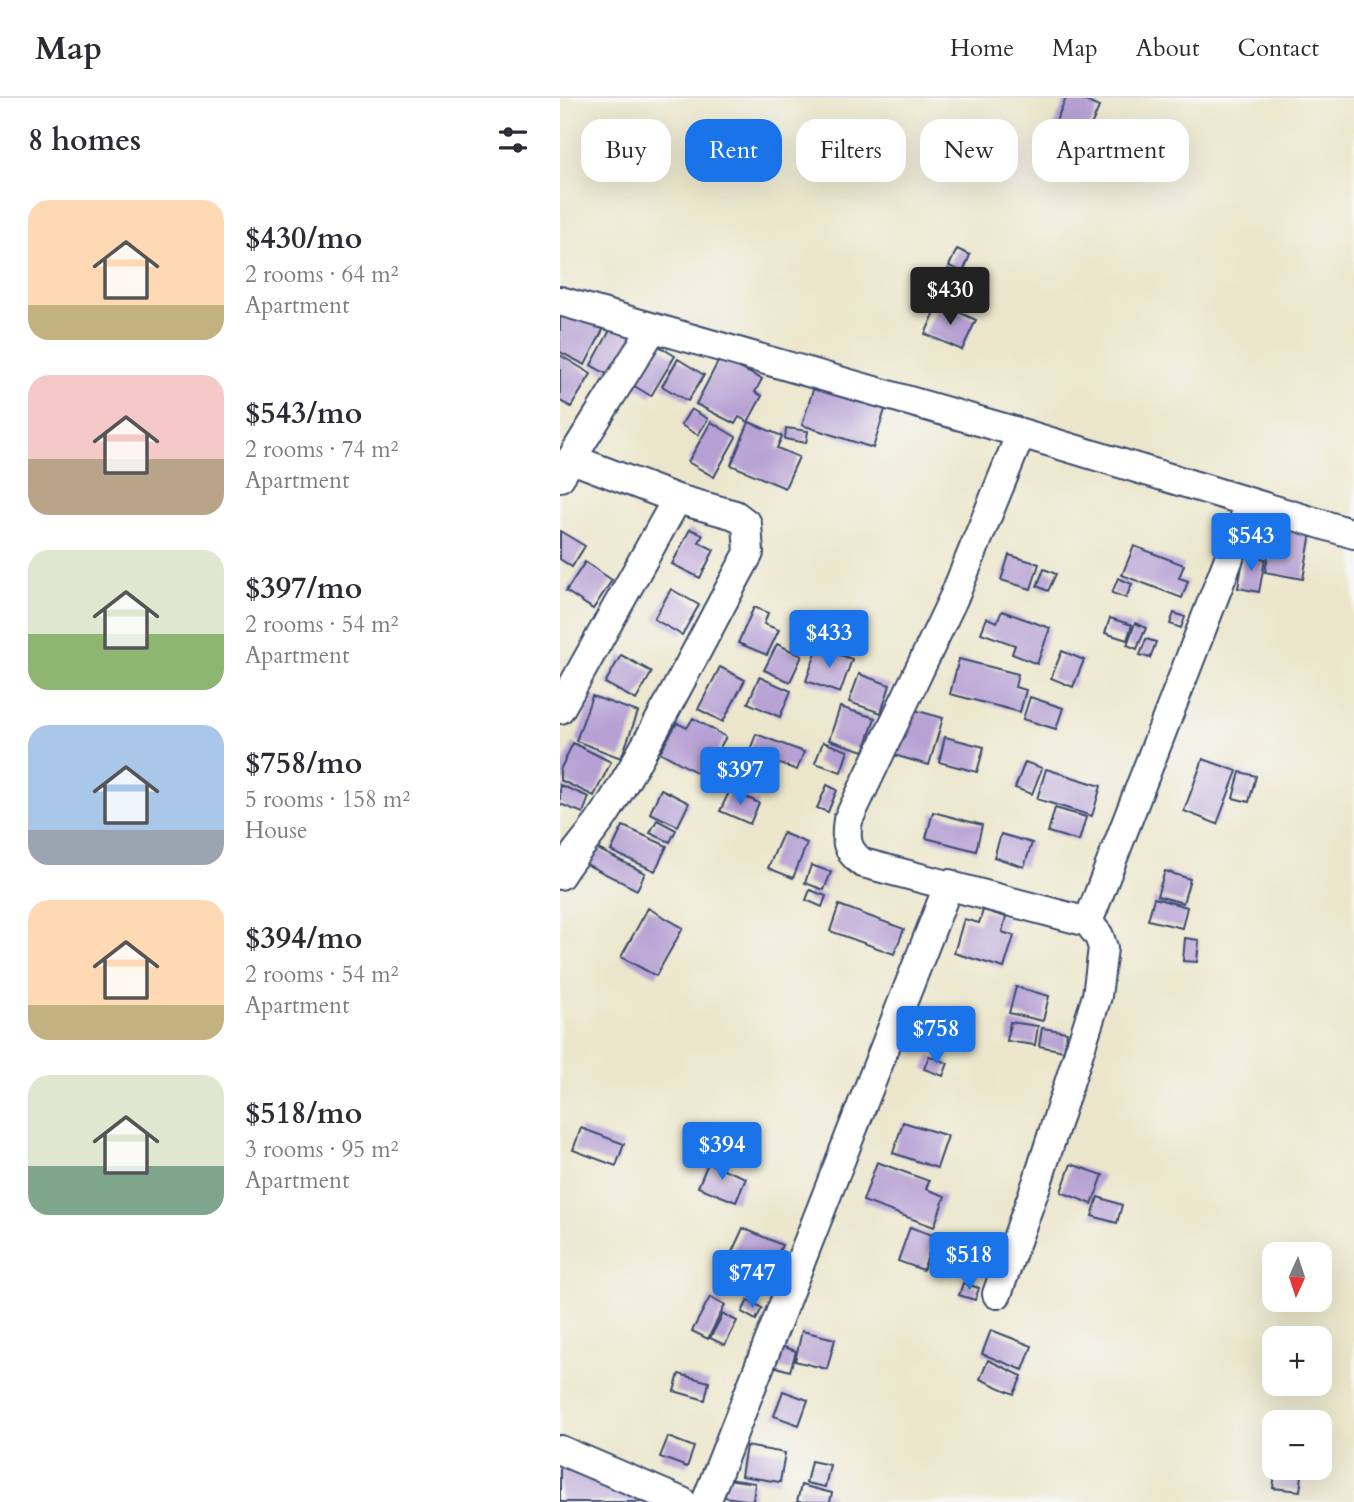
<!DOCTYPE html>
<html lang="en">
<head>
<meta charset="utf-8">
<style>
	body { margin:0; font-family:Cardo,serif; background:#f7f7f7; color:#2b2b33; height:100vh; display:flex; flex-direction:column; font-size:26px; white-space:nowrap }
	* { box-sizing:border-box; margin:0 }
	p { font-size:23px; color:#7c7c81 }
	.icon { flex:none; width:38px; height:38px; fill:none; stroke:currentColor; stroke-width:2; stroke-linecap:round; stroke-linejoin:round }
	.map { position:relative; flex:1; overflow:hidden }
	.side { display:flex; flex-direction:column; background:#fff; width:560px }
	.side>* { flex:none }
	.guide { position:absolute; left:21px; top:21px; width:665px; height:63px; display:flex; gap:14px }
	.needle { width:46px; rotate:183deg }
	.tools { position:absolute; left:702px; top:1144px; display:grid; gap:14px }
	.tools a { display:grid; place-items:center; width:70px; height:70px; border-radius:14px; background:#fff; box-shadow:0 7px 28px #0002; font-size:35px }
	.price { position:absolute; translate:-50% -60px; padding:0 16px; border-radius:7px; background:#1a73e8; color:#fff; font-size:23px; line-height:46px; filter:drop-shadow(0 2px 4px #0008) }
	.price::after { content:''; position:absolute; left:50%; top:42px; width:21px; height:16px; margin-left:-10px; background:inherit; clip-path:polygon(0 0,100% 0,50% 100%) }
	.price.active { background:#222; color:#fff }
	ul { padding:0; list-style:none }
	li { display:flex; align-items:center; gap:21px; height:175px; padding:0 28px }
	li span { display:grid; place-items:center; flex:none; width:196px; height:140px; border-radius:21px; color:#555 }
	li>.icon { margin-inline-start:auto }
	span .icon { width:84px; height:84px; fill:#fffc; stroke-width:1 }
	li b { font-size:30px }
	h2 { display:flex; justify-content:space-between; align-items:center; height:84px; padding:0 28px; font-size:30px }
	.pill { padding:0 24px; border-radius:21px; background:#fff; box-shadow:0 7px 28px #0002; font-size:24px; line-height:63px }
	.pill.active { background:#1a73e8; color:#fff }
	header { display:flex; align-items:center; gap:42px; box-sizing:border-box; height:98px; padding:0 35px; background:#fff; border-bottom:2px solid #e1e1e2 }
	header strong { font-size:33px }
	nav { display:flex; gap:38px; margin-inline-start:auto; font-size:24px }
	main { display:flex; flex:1; min-height:0 }
	.map>svg:first-child { display:block }
	.building { fill:#b6a0d4 }
	.lines { fill:none; stroke-linecap:round; stroke-linejoin:round }
	.minor-casing { stroke:#3a4a6e; stroke-width:32 }
	.minor { stroke:#fff; stroke-width:28 }
</style>
</head>
<body>
<header>
<strong>Map</strong>
<nav><a>Home</a><a>Map</a><a>About</a><a>Contact</a></nav>
</header>
<main>
<section class="side">
<h2>8 homes<svg class="icon" aria-label="filters" viewBox="0 0 24 24"><path d="M4 7h16M4 17h16"/><circle cx="9" cy="7" r="2"/><circle cx="15" cy="17" r="2"/></svg></h2>
<ul>
<li><span style="background:linear-gradient(#ffd9b3 75%,#c2b280 0)"><svg class="icon" aria-label="home" viewBox="0 0 24 24"><path d="M3 11l9-7 9 7M6 9v11h12V9"/></svg></span><div><b>$430/mo</b><p>2 rooms · 64 m²</p><p>Apartment</p></div></li>
<li><span style="background:linear-gradient(#f6c9c9 60%,#b9a48a 0)"><svg class="icon" aria-label="home" viewBox="0 0 24 24"><path d="M3 11l9-7 9 7M6 9v11h12V9"/></svg></span><div><b>$543/mo</b><p>2 rooms · 74 m²</p><p>Apartment</p></div></li>
<li><span style="background:linear-gradient(#dfe7d0 60%,#8fb573 0)"><svg class="icon" aria-label="home" viewBox="0 0 24 24"><path d="M3 11l9-7 9 7M6 9v11h12V9"/></svg></span><div><b>$397/mo</b><p>2 rooms · 54 m²</p><p>Apartment</p></div></li>
<li><span style="background:linear-gradient(#a9c7e8 75%,#9aa5b1 0)"><svg class="icon" aria-label="home" viewBox="0 0 24 24"><path d="M3 11l9-7 9 7M6 9v11h12V9"/></svg></span><div><b>$758/mo</b><p>5 rooms · 158 m²</p><p>House</p></div></li>
<li><span style="background:linear-gradient(#ffd9b3 75%,#c2b280 0)"><svg class="icon" aria-label="home" viewBox="0 0 24 24"><path d="M3 11l9-7 9 7M6 9v11h12V9"/></svg></span><div><b>$394/mo</b><p>2 rooms · 54 m²</p><p>Apartment</p></div></li>
<li><span style="background:linear-gradient(#dfe7d0 65%,#7fa58c 0)"><svg class="icon" aria-label="home" viewBox="0 0 24 24"><path d="M3 11l9-7 9 7M6 9v11h12V9"/></svg></span><div><b>$518/mo</b><p>3 rooms · 95 m²</p><p>Apartment</p></div></li>
</ul>
</section>
<div class="map">
<svg width="794" height="1404" viewBox="0 0 794 1404">
	<rect width="100%" height="100%" fill="#f6f6f2"/>
	<filter id="ink" filterUnits="userSpaceOnUse"><feTurbulence type="fractalNoise" baseFrequency=".0143" numOctaves="2"/><feDisplacementMap in="SourceGraphic" scale="14" xChannelSelector="R" yChannelSelector="G"/><feConvolveMatrix kernelMatrix="1 2 1 2 8 2 1 2 1" color-interpolation-filters="sRGB"/></filter>
	<filter id="wash" filterUnits="userSpaceOnUse"><feTurbulence type="fractalNoise" baseFrequency=".00686" numOctaves="4" result="noise"/><feDisplacementMap in="SourceGraphic" scale="28" xChannelSelector="R" yChannelSelector="G"/><feGaussianBlur stdDeviation="1.57" result="paint"/><feColorMatrix in="noise" values="0 0 0 0 0 0 0 0 0 0 0 0 0 0 0 0 0 1.4 0 .05"/><feComposite in="paint" operator="in"/></filter>
	<g filter="url(#wash)">
		<rect width="100%" height="100%" fill="#ebe6cb"/>
		<g id="blocks">
			<path class="building" d="M 506,0 L 519,0 L 539,9 L 516,62 L 485,48 Z
				M 397,151 L 410,157 L 403,174 L 389,168 Z
				M 388,171 L 413,182 L 402,205 L 377,194 Z
				M 0,205 L 45,228 L 25,267 L 0,254 Z
				M 379,205 L 416,222 L 402,252 L 365,236 Z
				M 55,223 L 77,235 L 52,279 L 31,267 Z
				M 95,246 L 115,258 L 91,298 L 71,286 Z
				M 0,257 L 31,276 L 11,309 L 0,303 Z
				M 160,260 L 202,281 L 195,294 L 202,298 L 188,324 L 179,319 L 175,326 L 136,306 Z
				M 118,261 L 144,277 L 128,303 L 102,288 Z
				M 257,279 L 328,302 L 313,350 L 242,327 Z
				M 131,311 L 148,321 L 138,337 L 121,327 Z
				M 151,324 L 176,339 L 154,379 L 128,364 Z
				M 189,324 L 222,338 L 217,350 L 239,359 L 225,390 L 171,367 Z
				M 226,330 L 248,333 L 246,345 L 225,341 Z
				M 713,429 L 751,435 L 743,481 L 705,474 Z
				M 130,431 L 143,437 L 139,444 L 154,452 L 140,480 L 112,466 Z
				M 0,433 L 25,448 L 12,469 L 0,461 Z
				M 574,448 L 624,467 L 619,480 L 628,483 L 622,500 L 562,477 Z
				M 684,456 L 705,461 L 699,494 L 678,490 Z
				M 449,457 L 479,466 L 471,491 L 441,482 Z
				M 25,464 L 52,482 L 33,511 L 6,493 Z
				M 484,471 L 496,476 L 488,493 L 477,488 Z
				M 558,480 L 572,486 L 566,500 L 552,495 Z
				M 111,491 L 139,507 L 122,537 L 94,521 Z
				M 194,509 L 208,515 L 204,526 L 219,532 L 207,557 L 178,545 Z
				M 442,513 L 490,530 L 477,566 L 452,556 L 455,547 L 421,535 L 427,520 L 437,524 Z
				M 614,515 L 625,519 L 621,530 L 610,526 Z
				M 550,520 L 572,527 L 567,542 L 545,535 Z
				M 575,525 L 586,530 L 577,551 L 567,547 Z
				M 586,541 L 596,544 L 590,560 L 580,557 Z
				M 217,546 L 242,558 L 230,584 L 204,572 Z
				M 258,549 L 292,561 L 280,595 L 246,583 Z
				M 502,553 L 524,562 L 513,589 L 491,580 Z
				M 61,557 L 92,574 L 76,602 L 45,585 Z
				M 399,561 L 458,576 L 455,589 L 466,592 L 460,614 L 390,596 Z
				M 160,569 L 185,582 L 163,624 L 138,611 Z
				M 299,576 L 330,587 L 321,615 L 289,604 Z
				M 199,579 L 231,593 L 220,619 L 188,605 Z
				M 32,598 L 78,614 L 61,660 L 16,643 Z
				M 470,599 L 503,610 L 496,631 L 463,621 Z
				M 280,609 L 315,620 L 304,653 L 269,642 Z
				M 347,610 L 383,620 L 369,667 L 334,657 Z
				M 133,620 L 166,639 L 143,678 L 100,654 L 117,625 L 127,630 Z
				M 196,636 L 244,654 L 237,672 L 189,655 Z
				M 385,639 L 424,649 L 417,674 L 379,664 Z
				M 263,644 L 288,653 L 281,674 L 255,665 Z
				M 13,645 L 51,664 L 34,698 L 0,682 L 0,672 Z
				M 643,661 L 677,673 L 657,726 L 624,713 Z
				M 465,664 L 482,670 L 472,696 L 455,690 Z
				M 486,671 L 541,688 L 532,718 L 477,701 Z
				M 680,674 L 696,678 L 689,704 L 673,700 Z
				M 0,687 L 29,699 L 23,715 L 0,706 Z
				M 267,687 L 277,692 L 268,714 L 257,710 Z
				M 101,691 L 129,705 L 118,728 L 90,715 Z
				M 170,692 L 199,705 L 190,726 L 160,713 Z
				M 495,710 L 526,719 L 519,743 L 488,734 Z
				M 373,714 L 422,727 L 416,753 L 366,740 Z
				M 97,722 L 116,732 L 110,744 L 90,735 Z
				M 63,728 L 107,748 L 95,773 L 51,753 Z
				M 223,735 L 247,745 L 233,780 L 208,770 Z
				M 441,736 L 472,745 L 464,769 L 434,759 Z
				M 30,747 L 85,775 L 77,792 L 22,764 Z
				M 251,767 L 271,774 L 264,792 L 245,785 Z
				M 605,773 L 630,781 L 623,805 L 597,798 Z
				M 250,792 L 266,798 L 262,809 L 246,802 Z
				M 594,800 L 627,809 L 622,830 L 588,822 Z
				M 279,807 L 344,831 L 334,856 L 270,833 Z
				M 88,810 L 123,830 L 96,878 L 61,859 Z
				M 423,812 L 446,819 L 442,834 L 454,838 L 444,870 L 394,855 L 404,821 L 419,825 Z
				M 625,840 L 639,842 L 637,864 L 623,863 Z
				M 456,889 L 489,898 L 483,923 L 449,915 Z
				M 450,924 L 478,928 L 475,947 L 447,943 Z
				M 482,930 L 507,934 L 504,953 L 479,948 Z
				M 369,958 L 388,965 L 383,978 L 364,971 Z
				M 343,1024 L 388,1038 L 377,1070 L 333,1055 Z
				M 21,1030 L 64,1046 L 56,1068 L 13,1052 Z
				M 317,1064 L 369,1083 L 366,1091 L 385,1098 L 374,1129 L 303,1103 Z
				M 148,1065 L 186,1080 L 176,1104 L 138,1089 Z
				M 511,1066 L 543,1077 L 532,1106 L 501,1094 Z
				M 538,1099 L 562,1107 L 557,1125 L 532,1118 Z
				M 350,1129 L 375,1138 L 363,1172 L 338,1163 Z
				M 183,1130 L 222,1147 L 206,1184 L 166,1167 Z
				M 403,1185 L 419,1190 L 415,1202 L 399,1197 Z
				M 150,1199 L 165,1207 L 148,1241 L 132,1233 Z
				M 188,1202 L 202,1210 L 196,1222 L 182,1214 Z
				M 163,1216 L 177,1223 L 165,1247 L 150,1240 Z
				M 431,1232 L 472,1248 L 463,1272 L 422,1256 Z
				M 242,1233 L 275,1241 L 267,1271 L 235,1263 Z
				M 217,1247 L 236,1253 L 230,1273 L 210,1267 Z
				M 428,1262 L 462,1278 L 454,1296 L 420,1281 Z
				M 119,1276 L 149,1284 L 145,1302 L 114,1293 Z
				M 223,1293 L 248,1302 L 239,1327 L 214,1318 Z
				M 108,1339 L 134,1349 L 127,1369 L 100,1359 Z
				M 186,1348 L 225,1355 L 220,1384 L 181,1378 Z
				M 0,1361 L 119,1404 L 0,1404 Z
				M 251,1363 L 270,1367 L 265,1389 L 246,1385 Z
				M 716,1370 L 743,1370 L 740,1393 L 713,1390 Z
				M 167,1381 L 195,1385 L 193,1403 L 164,1399 Z
				M 241,1387 L 272,1395 L 270,1404 L 237,1404 Z"/>
		</g>
	</g>
	<g filter="url(#ink)">
		<use href="#blocks" fill-opacity="0" stroke="#3a4a6e" stroke-width="2"/>
		<g class="lines">
			<defs>
				<path id="minor" d="M 0,203 L 461,335 L 794,436
					M 0,379 L 93,230
					M 0,611 L 117,401
					M 0,777 C 14,754 33,735 47,713 C 99,629 142,541 189,455 L 187,426 L 175,417 L 117,401 L 12,361
					M 528,824 L 690,406
					M 437,1196 L 477,1085 L 537,898 L 543,850 L 539,838 L 528,824 L 303,765 C 286,753 285,741 288,722 L 394,499 L 461,335
					M 0,1352 L 122,1404
					M 146,1404 L 389,786"/>
			</defs>
			<use href="#minor" class="minor-casing"/>
			<use href="#minor" class="minor"/>
		</g>
	</g>
</svg>
<div class="tools">
<a><svg class="needle" viewBox="-14 -14 28 28"><path d="M0-13l5 13h-10z" fill="#e53935"/><path d="M0 13l5-13h-10z" fill="#7c7c81"/></svg></a>
<a>+</a>
<a>−</a>
</div>
<b class="price active" style="left:390px;top:229px">$430</b>
<b class="price" style="left:691px;top:475px">$543</b>
<b class="price" style="left:269px;top:572px">$433</b>
<b class="price" style="left:180px;top:709px">$397</b>
<b class="price" style="left:376px;top:968px">$758</b>
<b class="price" style="left:162px;top:1084px">$394</b>
<b class="price" style="left:409px;top:1194px">$518</b>
<b class="price" style="left:192px;top:1212px">$747</b>
<div class="guide">
<a class="pill">Buy</a>
<a class="pill active">Rent</a>
<a class="pill">Filters</a>
<a class="pill">New</a>
<a class="pill">Apartment</a>
</div>
</div>
</main>
</body>
</html>
